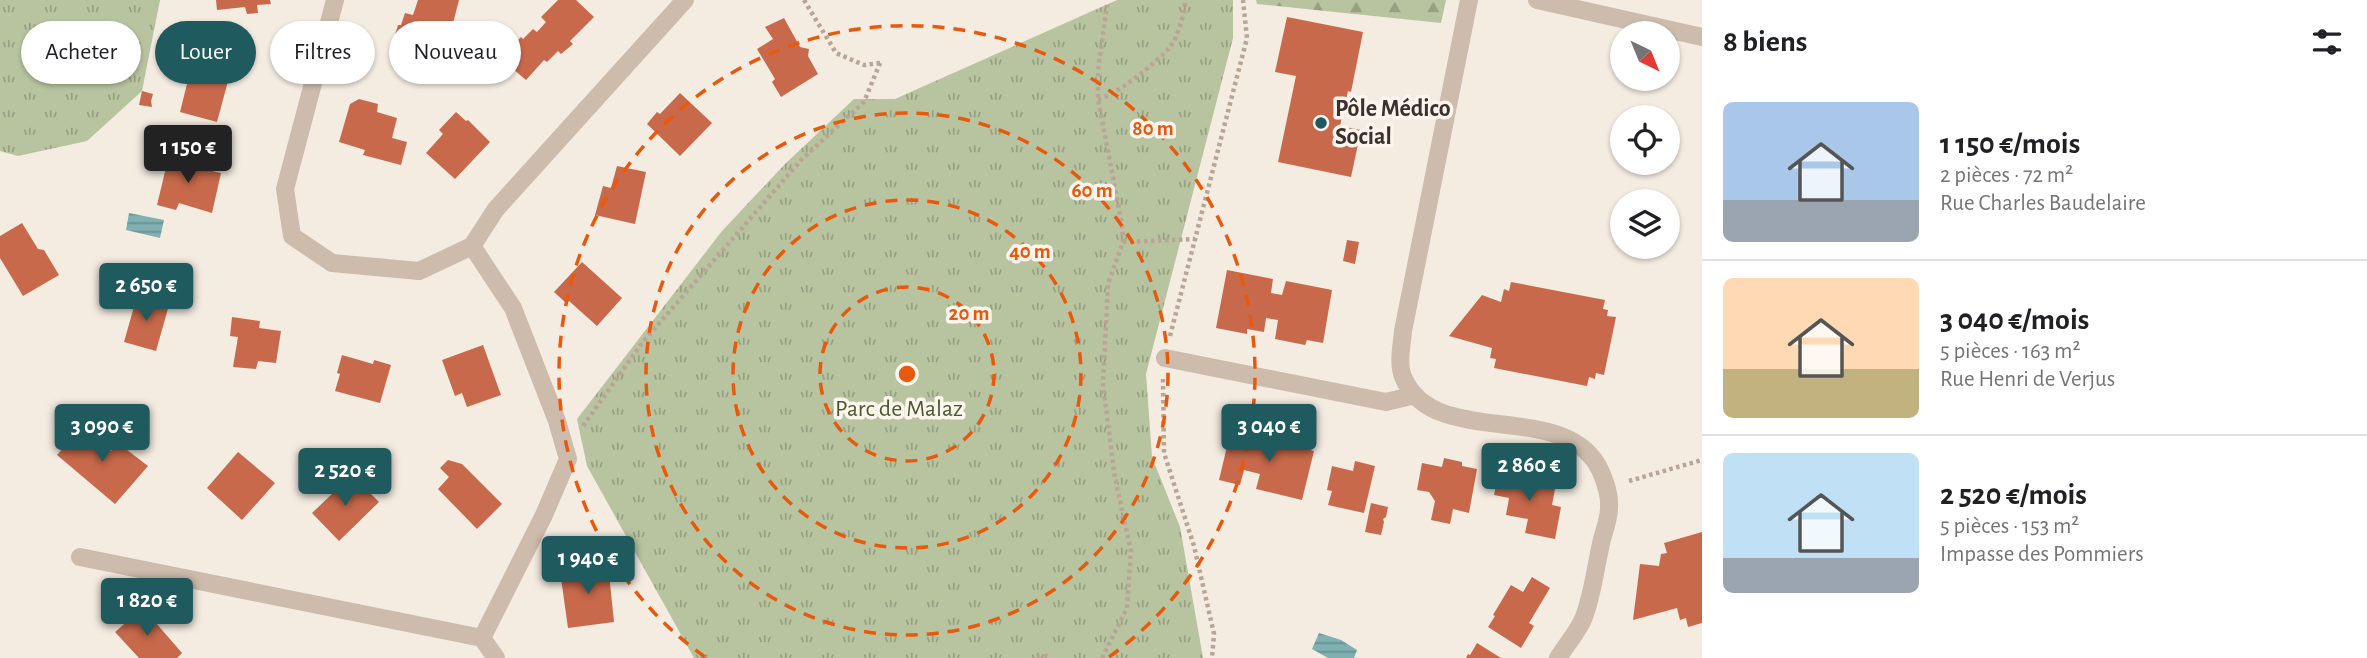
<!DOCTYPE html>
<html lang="fr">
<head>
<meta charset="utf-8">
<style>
	body { margin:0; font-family:"Alegreya Sans",sans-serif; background:#f2f2f2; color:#202124; height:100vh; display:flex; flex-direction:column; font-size:26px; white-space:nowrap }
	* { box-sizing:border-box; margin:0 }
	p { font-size:23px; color:#757577 }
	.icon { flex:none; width:38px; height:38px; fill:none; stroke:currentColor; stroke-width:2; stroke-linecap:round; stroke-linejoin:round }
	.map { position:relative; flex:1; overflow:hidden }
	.drawer { display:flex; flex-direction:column; background:#fff; width:665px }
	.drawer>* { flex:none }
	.top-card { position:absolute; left:21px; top:21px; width:665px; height:63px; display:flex; gap:14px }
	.needle { width:46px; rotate:137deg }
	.buttons { position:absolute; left:1610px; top:21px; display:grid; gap:14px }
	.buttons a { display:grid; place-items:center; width:70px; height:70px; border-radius:50%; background:#fff; box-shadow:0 2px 5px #0004; font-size:35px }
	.price { position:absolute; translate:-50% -60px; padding:0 16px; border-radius:7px; background:#1f5a5e; color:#fff; font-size:23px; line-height:46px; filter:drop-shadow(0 2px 4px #0008) }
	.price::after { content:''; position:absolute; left:50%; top:42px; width:21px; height:16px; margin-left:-10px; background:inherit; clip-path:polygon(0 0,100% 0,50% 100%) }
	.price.selected { background:#222; color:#fff }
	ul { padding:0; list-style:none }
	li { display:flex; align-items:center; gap:21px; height:175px; padding:0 21px }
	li+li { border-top:2px solid #e0e0e0 }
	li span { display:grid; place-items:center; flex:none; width:196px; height:140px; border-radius:10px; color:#555 }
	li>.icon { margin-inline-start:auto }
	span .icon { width:84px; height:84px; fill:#fffc; stroke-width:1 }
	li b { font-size:30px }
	h2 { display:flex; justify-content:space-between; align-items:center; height:84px; padding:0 21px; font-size:30px }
	.pill { padding:0 24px; border-radius:32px; background:#fff; box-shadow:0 2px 5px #0004; font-size:24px; line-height:63px }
	.pill.selected { background:#1f5a5e; color:#fff }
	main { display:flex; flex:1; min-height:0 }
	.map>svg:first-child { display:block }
	.grass { fill:url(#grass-tufts) }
	.forest { fill:url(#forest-firs) }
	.water { fill:url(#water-rules) }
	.building { fill:#c8694b }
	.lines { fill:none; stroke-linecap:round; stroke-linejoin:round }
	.path { stroke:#b9a596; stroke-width:4.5; stroke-dasharray:3.5 3.5; stroke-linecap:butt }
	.minor { stroke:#cdbbac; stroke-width:18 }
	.ring { fill:none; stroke:#e8590c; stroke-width:3.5; stroke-dasharray:12 9 }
	.poi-dot { fill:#1f5a5e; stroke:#fbf5ee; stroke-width:2.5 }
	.labels { text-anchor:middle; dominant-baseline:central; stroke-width:7; stroke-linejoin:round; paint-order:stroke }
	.poi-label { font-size:24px; font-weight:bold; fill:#3b302b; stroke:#fbf5ee; text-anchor:start }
	.park-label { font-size:24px; fill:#4a5a2e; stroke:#fbf5ee }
	.centre { fill:#e8590c; stroke:#fbf5ee; stroke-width:3.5 }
	.ring-label { font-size:21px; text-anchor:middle; font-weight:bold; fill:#e8590c; stroke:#fbf5ee; stroke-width:7; stroke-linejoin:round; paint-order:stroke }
</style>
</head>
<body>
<main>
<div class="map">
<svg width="1702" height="658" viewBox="0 0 1702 658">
	<defs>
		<pattern id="grass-tufts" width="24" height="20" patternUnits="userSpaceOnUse" patternTransform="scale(1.75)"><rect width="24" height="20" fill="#b8c4a0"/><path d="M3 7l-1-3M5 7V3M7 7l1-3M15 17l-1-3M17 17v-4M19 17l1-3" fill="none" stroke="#97a083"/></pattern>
		<pattern id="forest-firs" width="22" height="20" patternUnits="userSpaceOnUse" patternTransform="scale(1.75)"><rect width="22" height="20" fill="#b8c4a0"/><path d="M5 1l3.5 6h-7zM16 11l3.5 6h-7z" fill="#97a083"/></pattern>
		<pattern id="water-rules" width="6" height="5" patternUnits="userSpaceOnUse" patternTransform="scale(1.75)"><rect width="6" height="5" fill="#7fb0b2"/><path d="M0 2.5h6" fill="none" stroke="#699091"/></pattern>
	</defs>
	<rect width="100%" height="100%" fill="#f4ebe1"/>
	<path class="grass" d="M 0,0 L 160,0 L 142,91 L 87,141 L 18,156 L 0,151 Z
		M 1117,0 L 1233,0 L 1233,38 L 1146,374 L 1152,457 L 1180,527 L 1203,658 L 694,658 L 587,466 L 577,419 L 722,231 L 785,164 L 854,99 L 895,99 Z"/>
	<path class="forest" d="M 1256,0 L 1446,0 L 1441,23 L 1257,4 Z"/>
	<path class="water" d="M 129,213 L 164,220 L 160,238 L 126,230 Z
		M 1319,633 L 1341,640 L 1357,650 L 1354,658 L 1328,658 L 1312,649 Z"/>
	<path class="building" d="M 216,0 L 270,0 L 271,4 L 257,5 L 258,13 L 247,14 L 245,7 L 217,10 Z
		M 418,0 L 459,0 L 452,27 L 442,24 L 434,56 L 395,47 L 399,36 L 395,35 L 398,25 L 401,25 L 405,13 L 413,15 Z
		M 558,0 L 576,0 L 594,17 L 570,41 L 573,44 L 561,54 L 558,51 L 547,62 L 544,60 L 526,80 L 500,58 L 521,37 L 523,39 L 533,29 L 537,32 L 546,22 L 541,17 Z
		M 1287,17 L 1363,32 L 1351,92 L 1348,91 L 1340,126 L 1361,130 L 1351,177 L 1278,162 L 1296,76 L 1275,72 Z
		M 784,18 L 800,47 L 809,49 L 808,56 L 818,74 L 781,97 L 772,82 L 775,79 L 757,49 L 773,39 L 765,27 Z
		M 193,60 L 231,70 L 217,122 L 180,112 Z
		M 142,91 L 153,94 L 151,101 L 152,107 L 139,105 Z
		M 680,93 L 712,123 L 680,156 L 647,124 L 657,112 L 660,114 Z
		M 359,99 L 378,104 L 377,112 L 397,118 L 392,138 L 407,142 L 401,165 L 363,155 L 365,150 L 339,142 L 350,104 Z
		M 456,112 L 466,121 L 468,120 L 490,142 L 455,179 L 426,153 L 443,134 L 439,130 Z
		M 169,155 L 204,164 L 203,169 L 221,173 L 212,213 L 179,203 L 176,210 L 157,205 Z
		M 617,166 L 646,172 L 635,224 L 595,215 L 603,186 L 611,188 Z
		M 22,223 L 38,249 L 44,250 L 59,275 L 23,296 L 0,258 L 0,236 Z
		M 1347,240 L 1359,242 L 1355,264 L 1343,261 Z
		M 582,262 L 622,298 L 597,326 L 569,301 L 566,303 L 554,292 Z
		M 1227,270 L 1273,279 L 1271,293 L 1282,295 L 1286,281 L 1332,290 L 1323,343 L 1307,340 L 1305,345 L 1275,339 L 1278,320 L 1266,318 L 1264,332 L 1247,329 L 1247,334 L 1216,328 Z
		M 1511,282 L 1605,300 L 1603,309 L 1608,310 L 1607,316 L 1616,317 L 1604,375 L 1596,373 L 1595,379 L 1589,377 L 1587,386 L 1494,368 L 1496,359 L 1490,358 L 1492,348 L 1449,336 L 1482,295 L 1501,302 L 1504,289 L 1509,291 Z
		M 137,296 L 169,305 L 156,351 L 124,342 Z
		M 232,317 L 260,321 L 259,328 L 281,331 L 276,363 L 258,361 L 256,369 L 233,367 L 238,337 L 230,336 Z
		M 483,345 L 501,395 L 467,407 L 462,393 L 455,396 L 442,360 Z
		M 342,355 L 373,364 L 374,360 L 391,365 L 380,403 L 335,391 L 340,374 L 337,373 Z
		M 83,425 L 104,442 L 103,445 L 111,451 L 118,443 L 148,466 L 115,504 L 57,455 Z
		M 1270,428 L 1290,432 L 1287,444 L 1314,451 L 1302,500 L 1256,489 L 1260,474 L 1244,470 L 1240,485 L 1219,480 L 1229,438 L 1249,443 L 1250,439 L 1267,443 Z
		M 238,452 L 275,483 L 242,520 L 207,488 Z
		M 1444,458 L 1462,462 L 1462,466 L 1477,469 L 1469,513 L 1453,509 L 1450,524 L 1431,520 L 1435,501 L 1429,492 L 1417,490 L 1422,463 L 1442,467 Z
		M 448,460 L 462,464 L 502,504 L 477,529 L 438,489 L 449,477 L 440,468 Z
		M 1355,461 L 1375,466 L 1364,513 L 1328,505 L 1332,491 L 1327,490 L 1332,466 L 1353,471 Z
		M 1499,469 L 1528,475 L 1526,483 L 1555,489 L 1552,505 L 1561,507 L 1555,539 L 1525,533 L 1528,519 L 1506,515 L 1509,498 L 1494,495 Z
		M 352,475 L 379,502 L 339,541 L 312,513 Z
		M 1371,503 L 1388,507 L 1386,517 L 1383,519 L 1384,522 L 1381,535 L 1365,532 Z
		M 1702,532 L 1702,623 L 1688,627 L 1686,618 L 1680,620 L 1677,608 L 1633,620 L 1640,564 L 1659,566 L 1661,554 L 1667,553 L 1664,543 Z
		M 608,564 L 614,622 L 568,628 L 560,571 Z
		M 1532,577 L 1550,588 L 1529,623 L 1534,626 L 1521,648 L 1488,627 L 1495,616 L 1493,615 L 1511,585 L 1523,592 Z
		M 143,608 L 182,653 L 177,658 L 139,658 L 115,632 Z
		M 1477,643 L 1501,658 L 1466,658 L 1468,654 L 1470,655 Z"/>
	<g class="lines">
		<path class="path" d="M 804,0 L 836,53 L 864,65 L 880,63
			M 1098,99 C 1116,96 1157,62 1170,47 C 1177,40 1186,10 1185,0
			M 1123,242 L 1195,239
			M 1170,336 L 1247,38 L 1243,0
			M 1163,379 L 1164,453 L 1194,546 L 1214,634 L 1212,658
			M 583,426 L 642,343 L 802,159 L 864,102 L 880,63
			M 1629,481 L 1702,460
			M 1037,658 L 1047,656 L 1050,658
			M 1102,658 L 1127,608 L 1131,551 L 1115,478 L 1103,385 L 1108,284 L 1123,242 L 1122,225 L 1098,99 L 1098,70 L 1107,5"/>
		<path class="minor" d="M 335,0 L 285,189 L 292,236 L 332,263 L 419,271 L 472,246
			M 1469,0 L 1403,331 C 1402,345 1397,365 1404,379 C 1436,451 1568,397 1601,472 C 1606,484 1610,495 1609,508 C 1609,518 1605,529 1602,539 C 1596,565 1593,593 1584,617 C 1578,632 1566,645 1558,658
			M 1537,0 L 1702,37
			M 1165,358 L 1386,402 L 1415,395
			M 80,557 L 482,638
			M 482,638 L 544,515 L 568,459 L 557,421 L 513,308 L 472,246 L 496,209 L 685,0
			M 482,638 L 496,658"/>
	</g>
	<g class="ring">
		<circle cx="907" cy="374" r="87"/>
		<circle cx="907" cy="374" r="174"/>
		<circle cx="907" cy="374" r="261"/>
		<path d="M705 657A348 348 0 1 1 1109 657"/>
	</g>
	<circle class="poi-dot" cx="1321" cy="123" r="7"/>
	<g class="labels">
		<g class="poi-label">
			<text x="1335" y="109">Pôle Médico<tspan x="1335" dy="28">Social</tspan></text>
		</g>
		<g class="park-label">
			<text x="899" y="409">Parc de Malaz</text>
		</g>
	</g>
	<circle cx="907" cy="374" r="10" class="centre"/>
	<g class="ring-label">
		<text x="1153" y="135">80 m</text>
		<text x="1092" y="197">60 m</text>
		<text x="1030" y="258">40 m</text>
		<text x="969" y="320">20 m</text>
	</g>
</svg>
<div class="buttons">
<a><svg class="needle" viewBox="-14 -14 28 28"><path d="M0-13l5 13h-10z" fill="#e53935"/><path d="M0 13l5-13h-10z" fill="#757577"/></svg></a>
<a><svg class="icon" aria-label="locate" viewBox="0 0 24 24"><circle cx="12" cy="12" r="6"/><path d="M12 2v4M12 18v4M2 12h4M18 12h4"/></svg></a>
<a><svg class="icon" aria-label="layers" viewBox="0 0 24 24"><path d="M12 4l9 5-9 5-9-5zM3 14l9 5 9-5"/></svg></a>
</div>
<b class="price selected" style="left:188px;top:185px">1 150 €</b>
<b class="price" style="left:146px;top:323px">2 650 €</b>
<b class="price" style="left:102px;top:464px">3 090 €</b>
<b class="price" style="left:1269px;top:464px">3 040 €</b>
<b class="price" style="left:1529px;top:503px">2 860 €</b>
<b class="price" style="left:345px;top:508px">2 520 €</b>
<b class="price" style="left:588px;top:596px">1 940 €</b>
<b class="price" style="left:147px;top:638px">1 820 €</b>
<div class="top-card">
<a class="pill">Acheter</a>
<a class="pill selected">Louer</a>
<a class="pill">Filtres</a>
<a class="pill">Nouveau</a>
</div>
</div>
<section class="drawer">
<h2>8 biens<svg class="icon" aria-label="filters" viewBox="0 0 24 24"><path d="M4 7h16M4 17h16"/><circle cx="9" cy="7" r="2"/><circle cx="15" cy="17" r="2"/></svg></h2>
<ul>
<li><span style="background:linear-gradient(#a9c7e8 70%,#9aa5b1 0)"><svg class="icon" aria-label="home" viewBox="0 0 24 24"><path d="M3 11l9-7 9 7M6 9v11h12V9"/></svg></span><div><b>1 150 €/mois</b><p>2 pièces · 72 m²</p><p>Rue Charles Baudelaire</p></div></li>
<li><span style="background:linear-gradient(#ffd9b3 65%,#c2b280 0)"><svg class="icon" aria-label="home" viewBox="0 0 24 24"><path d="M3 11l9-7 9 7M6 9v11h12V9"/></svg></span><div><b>3 040 €/mois</b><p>5 pièces · 163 m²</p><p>Rue Henri de Verjus</p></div></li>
<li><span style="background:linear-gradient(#bfe0f5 75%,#9aa5b1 0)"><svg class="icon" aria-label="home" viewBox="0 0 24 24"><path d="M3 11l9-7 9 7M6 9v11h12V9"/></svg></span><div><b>2 520 €/mois</b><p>5 pièces · 153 m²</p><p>Impasse des Pommiers</p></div></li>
</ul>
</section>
</main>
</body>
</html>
